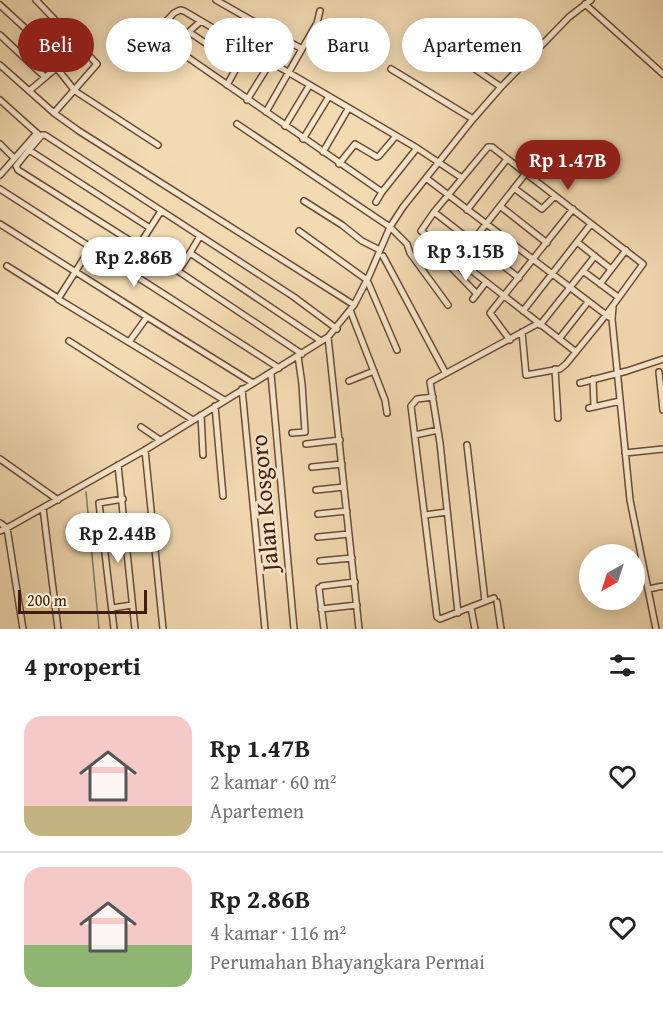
<!DOCTYPE html>
<html lang="id">
<head>
<meta charset="utf-8">
<style>
	body { margin:0; font-family:"Gentium Book Plus",serif; background:#f6f6f6; color:#202124; height:100vh; display:flex; flex-direction:column; font-size:22px; white-space:nowrap }
	* { box-sizing:border-box; margin:0 }
	p { font-size:20px; color:#757577 }
	.icon { flex:none; width:33px; height:33px; fill:none; stroke:currentColor; stroke-width:2; stroke-linecap:round; stroke-linejoin:round }
	.map { position:relative; height:629px; overflow:hidden }
	.sheet { display:flex; flex-direction:column; background:#fff; flex:1 }
	.sheet>* { flex:none }
	.top-card { position:absolute; left:18px; top:18px; width:627px; height:54px; display:flex; gap:12px }
	.needle { width:39px; rotate:219deg }
	.tools { position:absolute; left:579px; top:544px; display:grid; gap:12px }
	.tools a { display:grid; place-items:center; width:66px; height:66px; border-radius:50%; background:#fff; box-shadow:0 3px 15px #0003; font-size:30px }
	.scale { position:absolute; left:18px; bottom:15px; width:129px; box-sizing:border-box; padding-left:6px; border:3px solid #401d0e; border-top:0; font-size:16px; line-height:21px; white-space:nowrap; color:#401d0e; -webkit-text-stroke:4px #f7e7cd; paint-order:stroke }
	.price { position:absolute; translate:-50% -51px; padding:0 14px; border-radius:21px; background:#fff; color:#222; font-size:20px; line-height:39px; filter:drop-shadow(0 2px 3px #0008) }
	.price::after { content:''; position:absolute; left:50%; top:36px; width:18px; height:14px; margin-left:-9px; background:inherit; clip-path:polygon(0 0,100% 0,50% 100%) }
	.price.selected { background:#8f2418; color:#fff }
	ul { padding:0; list-style:none }
	li { display:flex; align-items:center; gap:18px; height:150px; padding:0 24px }
	li+li { border-top:2px solid #e0e0e0 }
	li span { display:grid; place-items:center; flex:none; width:168px; height:120px; border-radius:18px; color:#555 }
	li>.icon { margin-inline-start:auto }
	span .icon { width:72px; height:72px; fill:#fffc; stroke-width:1 }
	li b { font-size:26px }
	h2 { display:flex; justify-content:space-between; align-items:center; height:72px; padding:0 24px; font-size:26px }
	.chip { padding:0 21px; border-radius:27px; background:#fff; box-shadow:0 3px 15px #0003; font-size:21px; line-height:54px }
	.chip.selected { background:#8f2418; color:#fff }
	.map>svg:first-child { display:block }
	.lines { fill:none; stroke-linecap:round; stroke-linejoin:round }
	.stream { stroke:#777c69; stroke-width:1.5 }
	.minor-casing { stroke:#6c4c37; stroke-width:8 }
	.minor { stroke:#f7e7cd; stroke-width:5 }
	.labels { text-anchor:middle; dominant-baseline:central; stroke-width:5; stroke-linejoin:round; paint-order:stroke }
	.street-label { font-size:24px; fill:#401d0e; stroke:#f7e7cd }
</style>
</head>
<body>
<div class="map">
<svg width="663" height="629" viewBox="0 0 663 629">
	<rect width="100%" height="100%" fill="#f2dab2"/>
	<filter id="stains"><feTurbulence type="fractalNoise" baseFrequency=".00333" numOctaves="4"/><feColorMatrix values="0 0 0 0 .2 0 0 0 0 .09 0 0 0 0 .02 0 0 0 .5 -.17"/></filter>
	<radialGradient id="worn" r=".72"><stop offset=".6" stop-color="#630" stop-opacity="0"/><stop offset="1" stop-color="#630" stop-opacity=".3"/></radialGradient>
	<g class="lines">
		<path class="stream" d="M 86,492 L 99,629"/>
		<defs>
			<path id="minor" d="M 36,0 L 97,64 L 54,113
				M 216,0 L 302,49 L 266,112
				M 585,4 L 663,74
				M 0,5 L 62,62
				M 189,32 L 238,65
				M 0,35 L 45,77
				M 430,38 L 501,87
				M 172,47 L 201,21
				M 302,49 L 317,23 L 320,11
				M 0,65 L 54,113 L 79,131 L 354,305
				M 56,67 L 75,91 L 158,145
				M 391,69 L 473,119
				M 227,85 L 247,49
				M 29,91 L 80,48
				M 0,100 L 39,135
				M 247,100 L 270,63
				M 237,124 L 390,227 L 407,244 L 410,253 L 448,305
				M 285,126 L 309,86
				M 303,139 L 328,98
				M 0,144 L 14,158
				M 29,150 L 16,166 L 18,170 L 178,271 L 302,354
				M 323,152 L 348,109
				M 339,164 L 355,144 L 377,157 L 379,156 L 396,136
				M 0,175 L 37,133
				M 426,178 L 609,317
				M 514,188 L 542,209 L 555,196
				M 0,189 L 279,368
				M 382,192 L 417,148 L 462,178
				M 304,201 L 342,225 L 362,241 L 380,250
				M 376,202 L 382,192 L 157,36 L 156,32 L 174,13 L 180,10 L 184,11 L 417,148
				M 500,206 L 547,243
				M 467,210 L 507,159
				M 434,212 L 519,278
				M 0,224 L 147,317
				M 150,228 L 29,150 L 42,135 L 45,135 L 294,297 L 337,329
				M 299,231 L 367,280 L 397,350
				M 577,242 L 611,269
				M 91,247 L 58,299 L 224,400
				M 138,247 L 161,211
				M 190,253 L 200,236
				M 383,256 L 445,372
				M 457,261 L 526,173
				M 446,262 L 477,294
				M 7,266 L 58,298
				M 178,271 L 190,253 L 321,341
				M 583,271 L 618,297
				M 600,284 L 626,250
				M 473,299 L 486,282
				M 613,307 L 612,319 L 630,500 L 656,629
				M 350,310 L 385,400 L 387,413
				M 523,311 L 591,224
				M 540,325 L 595,256
				M 522,332 L 526,375 L 560,369 L 566,364 L 606,315 L 643,264 L 492,147 L 488,147 L 434,212 L 421,231 L 576,352
				M 328,337 L 359,629
				M 559,339 L 588,302
				M 510,340 L 490,313 L 573,209
				M 69,341 L 193,420
				M 129,342 L 147,317 L 253,383
				M 555,369 L 558,418
				M 659,372 L 663,410
				M 271,374 L 294,629
				M 593,379 L 594,407
				M 349,381 L 374,371
				M 580,383 L 627,371 L 663,359
				M 242,389 L 265,629
				M 433,397 L 417,399 L 411,406 L 437,617 L 440,619 L 494,598
				M 215,406 L 223,496
				M 589,408 L 620,401
				M 201,415 L 203,455
				M 141,427 L 160,440
				M 292,433 L 305,432 L 302,384 L 298,356
				M 415,435 L 438,430
				M 306,444 L 340,440
				M 467,445 L 485,601
				M 145,450 L 163,629
				M 625,453 L 663,449
				M 0,459 L 58,500
				M 118,465 L 135,629
				M 312,467 L 342,464
				M 316,490 L 344,487
				M 43,508 L 58,629
				M 318,514 L 347,511
				M 425,515 L 447,512
				M 0,523 L 7,528 L 145,450 L 328,337 L 354,305 L 369,276 L 390,227 L 403,207 L 473,119 L 501,87 L 569,17 L 591,0
				M 0,531 L 7,528 L 23,629
				M 318,537 L 349,534
				M 320,561 L 352,558
				M 322,586 L 355,582
				M 319,588 L 324,629
				M 649,589 L 663,586
				M 497,602 L 501,629
				M 112,608 L 132,605
				M 471,608 L 475,629
				M 321,609 L 357,605
				M 458,613 L 440,443 L 430,382 L 539,323
				M 114,629 L 99,503 L 123,499"/>
		</defs>
		<use href="#minor" class="minor-casing"/>
		<use href="#minor" class="minor"/>
	</g>
	<g class="labels">
		<g class="street-label">
			<text transform="translate(264 503) rotate(-95)">Jalan Kosgoro</text>
		</g>
	</g>
	<rect width="100%" height="100%" filter="url(#stains)"/>
	<rect width="100%" height="100%" fill="url(#worn)"/>
</svg>
<div class="tools">
<a><svg class="needle" viewBox="-14 -14 28 28"><path d="M0-13l5 13h-10z" fill="#e53935"/><path d="M0 13l5-13h-10z" fill="#757577"/></svg></a>
</div>
<div class="scale">200 m</div>
<b class="price selected" style="left:568px;top:191px">Rp 1.47B</b>
<b class="price" style="left:466px;top:282px">Rp 3.15B</b>
<b class="price" style="left:134px;top:288px">Rp 2.86B</b>
<b class="price" style="left:118px;top:564px">Rp 2.44B</b>
<div class="top-card">
<a class="chip selected">Beli</a>
<a class="chip">Sewa</a>
<a class="chip">Filter</a>
<a class="chip">Baru</a>
<a class="chip">Apartemen</a>
</div>
</div>
<section class="sheet">
<h2>4 properti<svg class="icon" aria-label="filters" viewBox="0 0 24 24"><path d="M4 7h16M4 17h16"/><circle cx="9" cy="7" r="2"/><circle cx="15" cy="17" r="2"/></svg></h2>
<ul>
<li><span style="background:linear-gradient(#f6c9c9 75%,#c2b280 0)"><svg class="icon" aria-label="home" viewBox="0 0 24 24"><path d="M3 11l9-7 9 7M6 9v11h12V9"/></svg></span><div><b>Rp 1.47B</b><p>2 kamar · 60 m²</p><p>Apartemen</p></div><svg class="icon" aria-label="heart" viewBox="0 0 24 24"><path d="M12 20l-8-8c-3-5 5-10 8-4 3-6 11-1 8 4z"/></svg></li>
<li><span style="background:linear-gradient(#f6c9c9 65%,#8fb573 0)"><svg class="icon" aria-label="home" viewBox="0 0 24 24"><path d="M3 11l9-7 9 7M6 9v11h12V9"/></svg></span><div><b>Rp 2.86B</b><p>4 kamar · 116 m²</p><p>Perumahan Bhayangkara Permai</p></div><svg class="icon" aria-label="heart" viewBox="0 0 24 24"><path d="M12 20l-8-8c-3-5 5-10 8-4 3-6 11-1 8 4z"/></svg></li>
</ul>
</section>
</body>
</html>
